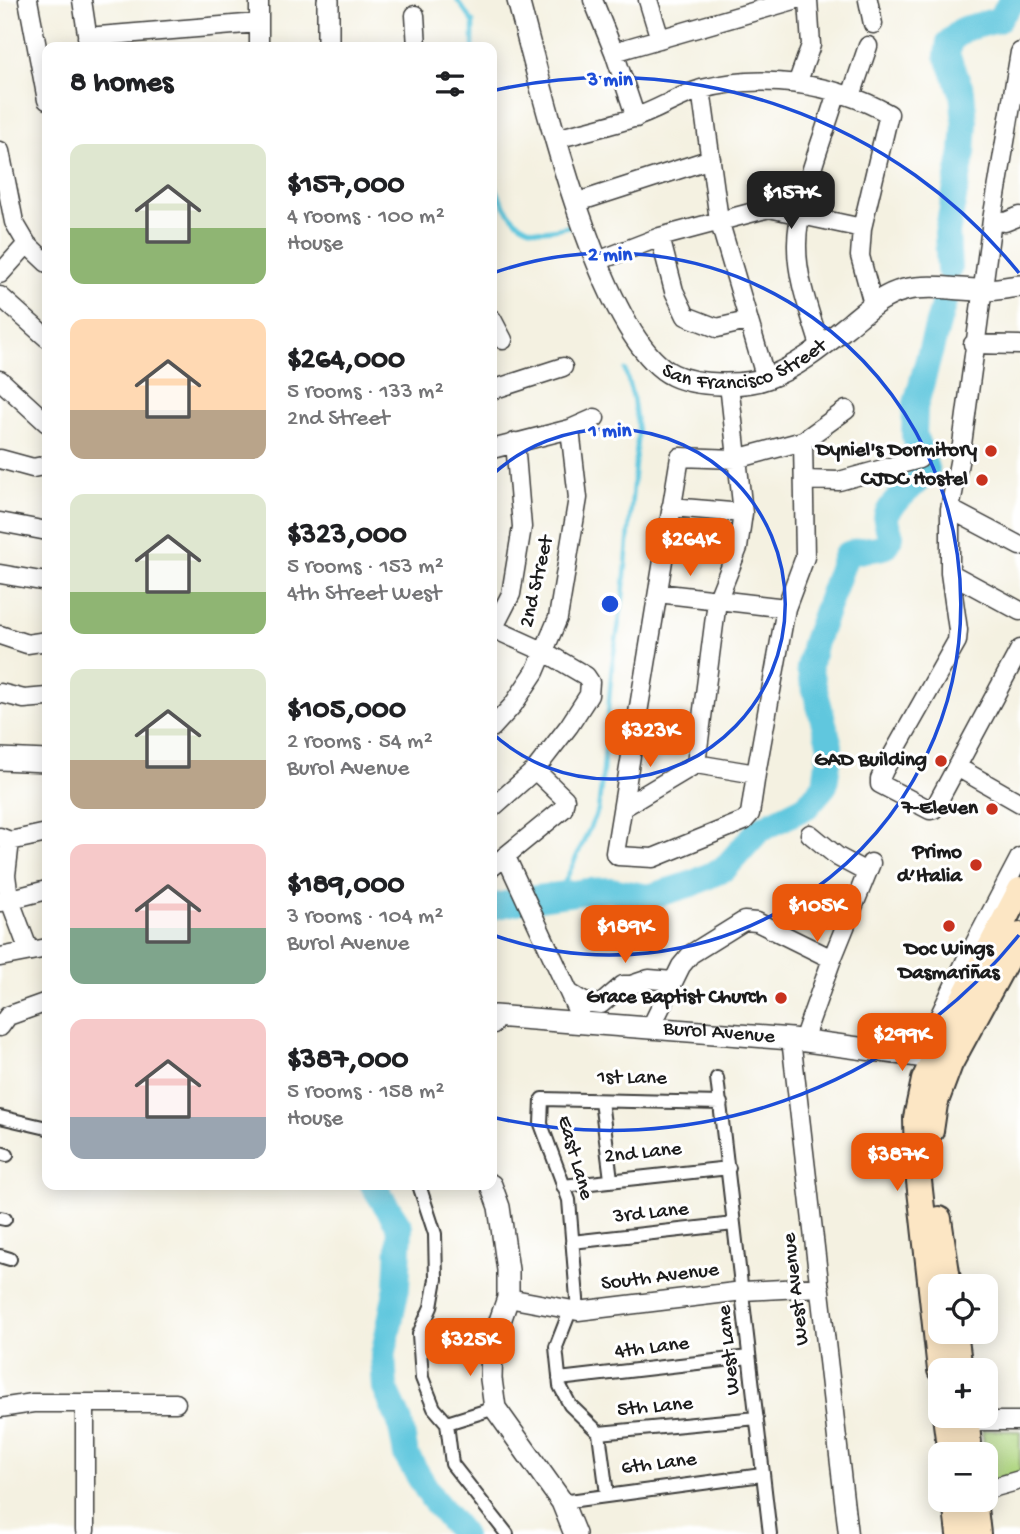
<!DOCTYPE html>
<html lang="en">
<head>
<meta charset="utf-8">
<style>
	body { margin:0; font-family:"Gochi Hand",sans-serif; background:#f2f2f2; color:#202124; height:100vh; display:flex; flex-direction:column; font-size:26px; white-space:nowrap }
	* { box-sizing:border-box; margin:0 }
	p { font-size:23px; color:#757577 }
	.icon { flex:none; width:38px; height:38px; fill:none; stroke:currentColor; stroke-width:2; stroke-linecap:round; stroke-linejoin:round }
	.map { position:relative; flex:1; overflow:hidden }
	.sheet { position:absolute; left:42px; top:42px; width:455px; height:1148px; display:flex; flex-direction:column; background:#fff; border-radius:14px; box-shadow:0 4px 18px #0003 }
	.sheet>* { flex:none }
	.buttons { position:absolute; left:928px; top:1274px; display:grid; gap:14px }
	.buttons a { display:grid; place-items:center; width:70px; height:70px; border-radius:14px; background:#fff; box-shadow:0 4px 18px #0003; font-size:35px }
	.price { position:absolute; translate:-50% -60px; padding:0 16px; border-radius:14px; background:#ea580c; color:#fff; font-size:23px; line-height:46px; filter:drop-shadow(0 2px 4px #0008) }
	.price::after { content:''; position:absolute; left:50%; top:42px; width:21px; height:16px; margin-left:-10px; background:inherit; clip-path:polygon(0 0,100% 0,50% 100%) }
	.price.selected { background:#222; color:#fff }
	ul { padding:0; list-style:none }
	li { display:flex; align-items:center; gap:21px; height:175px; padding:0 28px }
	li span { display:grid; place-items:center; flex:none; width:196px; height:140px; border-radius:14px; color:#555 }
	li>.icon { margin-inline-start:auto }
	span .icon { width:84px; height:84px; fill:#fffc; stroke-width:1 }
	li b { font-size:30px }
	h2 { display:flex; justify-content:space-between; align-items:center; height:84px; padding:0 28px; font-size:30px }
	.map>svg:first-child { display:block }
	.green { fill:#aed57f; stroke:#65784e; stroke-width:2 }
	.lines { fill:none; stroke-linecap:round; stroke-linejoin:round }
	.stream { stroke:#61c7de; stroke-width:4.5 }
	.river { stroke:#61c7de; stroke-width:26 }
	.pedestrian-casing { stroke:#3c3c3a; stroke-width:16 }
	.minor-casing { stroke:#3c3c3a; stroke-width:21 }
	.tertiary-casing { stroke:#3c3c3a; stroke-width:24 }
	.secondary-casing { stroke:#3c3c3a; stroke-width:28 }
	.pedestrian { stroke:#fff; stroke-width:12 }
	.minor { stroke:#fff; stroke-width:18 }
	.tertiary { stroke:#fff; stroke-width:21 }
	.secondary { stroke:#fce6c4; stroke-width:24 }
	.ring { fill:none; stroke:#1d4ed8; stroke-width:3.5 }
	.poi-dot { fill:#c8321e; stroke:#fff; stroke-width:2.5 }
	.labels { text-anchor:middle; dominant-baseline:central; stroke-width:6; stroke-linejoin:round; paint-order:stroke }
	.street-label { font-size:21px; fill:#1c1c1c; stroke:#fff }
	.poi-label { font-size:21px; font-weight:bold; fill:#1c1c1c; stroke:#fff; text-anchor:end }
	.centre { fill:#1d4ed8; stroke:#fff; stroke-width:3.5 }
	.ring-label { font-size:21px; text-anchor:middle; font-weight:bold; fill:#1d4ed8; stroke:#fff; stroke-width:6; stroke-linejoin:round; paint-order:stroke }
</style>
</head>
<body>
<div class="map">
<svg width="1020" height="1534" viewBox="0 0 1020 1534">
	<rect width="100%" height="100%" fill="#fff"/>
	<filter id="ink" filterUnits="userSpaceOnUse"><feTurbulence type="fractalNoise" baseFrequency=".0143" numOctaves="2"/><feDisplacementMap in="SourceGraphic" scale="14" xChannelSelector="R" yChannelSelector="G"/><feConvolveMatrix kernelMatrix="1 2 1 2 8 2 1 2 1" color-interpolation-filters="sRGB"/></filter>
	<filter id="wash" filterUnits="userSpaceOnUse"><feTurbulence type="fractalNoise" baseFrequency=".00686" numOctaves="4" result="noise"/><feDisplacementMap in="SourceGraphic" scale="28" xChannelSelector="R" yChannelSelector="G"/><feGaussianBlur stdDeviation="1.57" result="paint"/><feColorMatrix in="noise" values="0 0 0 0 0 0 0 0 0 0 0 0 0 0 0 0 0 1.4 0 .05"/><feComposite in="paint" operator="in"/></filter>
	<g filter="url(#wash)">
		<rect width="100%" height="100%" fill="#f4f1e1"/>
		<path class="green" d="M 982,1430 L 1020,1431 L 1020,1473 L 989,1482 Z"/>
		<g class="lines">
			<path class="stream" d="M 457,0 L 473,22 L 473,47
				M 492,177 C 500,199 510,226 537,230 C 548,232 564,227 575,225
				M 556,895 L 562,888 L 598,810 L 603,771 L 612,666 L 623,598 L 636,452 L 638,430 L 633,398 L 625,370"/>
			<path class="river" d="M 949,269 L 947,233 L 963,152 L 965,122 L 962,92 L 947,55 L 949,42 L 964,29 L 998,20 L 1013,0
				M 492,907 L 530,899 L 589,891 L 611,890 L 649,897 L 694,883 L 725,868 L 759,830 L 807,806 L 825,785 L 830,746 L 809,668 L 814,644 L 846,555 C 859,548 872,551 885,546 L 891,536 C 889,531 886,524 886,519 C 886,505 917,484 927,471 L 914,435 L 915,407 L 944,302
				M 373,1185 L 400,1227 L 397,1287 L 383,1356 L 385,1388 L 400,1422 L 406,1455 L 432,1498 L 462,1534"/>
		</g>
	</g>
	<g filter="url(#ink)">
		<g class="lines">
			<defs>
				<path id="pedestrian" d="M 717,1078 L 770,1534
					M 601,1101 L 611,1179
					M 0,1117 L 47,1128
					M 0,1153 L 7,1155
					M 419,1185 L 435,1234 L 436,1279 L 431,1307 L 419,1334 L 422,1378 L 434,1408 L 447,1423 L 495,1408
					M 563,1186 L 729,1168
					M 0,1218 L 5,1219
					M 572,1242 L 734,1224
					M 0,1256 L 10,1259
					M 570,1311 L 556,1347 L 560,1386 L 570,1405 L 599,1433 L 607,1494
					M 578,1311 L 569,1200 L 541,1124 L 542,1099 L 721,1103
					M 559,1379 L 749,1357
					M 447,1423 L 452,1464 L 507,1534
					M 599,1433 L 757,1418
					M 562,1502 L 762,1475"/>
				<path id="minor" d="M 28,0 L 47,100
					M 82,0 L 89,47
					M 259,0 L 259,47
					M 593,0 L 614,52 L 636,118
					M 648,0 L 660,39
					M 868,0 L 873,24
					M 415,15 L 417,47
					M 87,37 L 258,23
					M 614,52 L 794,0
					M 1020,52 L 992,220 L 961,452 L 950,509 L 950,573 L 958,630 L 957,641 L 884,770 L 880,779 L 880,784 L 930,810 L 934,809 L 1020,649
					M 797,84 L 811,45 L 808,0
					M 701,89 L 719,220 L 766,379
					M 851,96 L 868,46
					M 556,139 C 582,132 608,126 633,118 C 657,111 679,95 702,89 C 763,73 834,83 889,114 L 862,228 L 860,256 L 873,304
					M 0,151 L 14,222 L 27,244 L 47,263
					M 575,203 L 711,159
					M 992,220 L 1005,222 L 1020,216
					M 660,237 L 674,291 L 686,316 L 717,328 L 747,321
					M 598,261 L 660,237 L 769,208 L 862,228
					M 0,274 L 27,244
					M 0,296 L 47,338
					M 492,319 L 503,340
					M 973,344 L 1020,345
					M 820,346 C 811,315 797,281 797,247 C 796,202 824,137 837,92
					M 0,380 L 47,423
					M 729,384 L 743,513 L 738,548 L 717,601 L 696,764 L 756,774 L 786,608 L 805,557 L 803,441
					M 492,390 L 563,367
					M 492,449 L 570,429 L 595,418
					M 0,459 L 33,468 L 47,465
					M 804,480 L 839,481 L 919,459
					M 671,507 L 743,513
					M 950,509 L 1020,546
					M 0,522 L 47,531
					M 950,573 L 1020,611
					M 0,574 L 47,582
					M 658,593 L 786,608
					M 492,628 L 545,652 L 586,676 L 590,682 L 589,695 L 569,726 L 535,770 L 492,808
					M 492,631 L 511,594 L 522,527 L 515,442
					M 0,635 L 27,644 L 47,641
					M 0,693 L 24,699 L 47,697
					M 492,728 L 513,705 L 535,672 L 558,618 L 578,498 L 570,429
					M 957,767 L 1020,803
					M 756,774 L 750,814 L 744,821 L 653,858 L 618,856 L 615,853 L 680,457 L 736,459 L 803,441 L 846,410
					M 624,807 L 696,764
					M 810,834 L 838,857 L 866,872
					M 0,837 L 10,841 L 47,833
					M 10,841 L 6,875 L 9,898 L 29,951
					M 506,857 L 583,1023
					M 492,867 L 563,809 L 565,799 L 535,770
					M 0,902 L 47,890
					M 0,957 L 47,948
					M 571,994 L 584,1002 L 601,1004 L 623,985 L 631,985 L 649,979 L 673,981
					M 0,1027 L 8,1016 L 47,1002
					M 651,1027 L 681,966 L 691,954 L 744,921 L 757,922 L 832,959
					M 791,1039 L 848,1534
					M 803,1040 L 832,959 L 871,863
					M 934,1047 L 936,1023 L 965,962 L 1020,857
					M 508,1298 L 578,1311 L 743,1291 L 820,1287
					M 85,1403 L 85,1531
					M 0,1408 L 33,1403 L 176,1403
					M 957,1421 L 1020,1421
					M 985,1490 L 1020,1480"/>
				<g id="tertiary">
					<path id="s1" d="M 518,0 C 540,81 599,340 673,375 C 696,386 743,387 767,378 C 798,367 825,344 851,323 C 867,310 883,295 904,290 C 931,284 957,290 983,290 C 995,290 1008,287 1020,286"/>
					<path d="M 328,47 L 328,0"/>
					<path d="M 0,759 L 47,761"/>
					<path id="s2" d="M 492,1023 L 494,1016 L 791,1039 L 933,1058 L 947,1063"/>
					<path d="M 491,1185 L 499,1207 L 508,1270 L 508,1298 L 492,1344 L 491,1379 L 495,1408 L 562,1502 L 575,1534"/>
				</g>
				<path id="secondary" d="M 931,1131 L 935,1104 L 950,1064 L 1020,935
					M 939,1219 L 949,1286
					M 955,1332 L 960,1370
					M 940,1370 L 917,1163 L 916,1118 L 924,1080 L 947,1029 L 1020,890
					M 945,1416 L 950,1454
					M 966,1416 L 970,1454
					M 955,1500 L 959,1534
					M 974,1500 L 978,1534"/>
			</defs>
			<use href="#pedestrian" class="pedestrian-casing"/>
			<use href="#minor" class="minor-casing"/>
			<use href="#tertiary" class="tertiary-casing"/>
			<use href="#secondary" class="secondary-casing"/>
			<use href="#pedestrian" class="pedestrian"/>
			<use href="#minor" class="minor"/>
			<use href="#tertiary" class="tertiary"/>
			<use href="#secondary" class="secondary"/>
		</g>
	</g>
	<g class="ring">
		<path d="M492 475A175 175 0 1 1 492 733"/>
		<path d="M493 273A351 351 0 1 1 493 935"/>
		<path d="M1019 935A526 526 0 0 1 496 1118M496 90A526 526 0 0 1 1019 273"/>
	</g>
	<g class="poi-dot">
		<circle cx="991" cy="451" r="7"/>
		<circle cx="982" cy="480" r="7"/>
		<circle cx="941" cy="761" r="7"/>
		<circle cx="992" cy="809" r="7"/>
		<circle cx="976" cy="865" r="7"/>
		<circle cx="949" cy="926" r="7"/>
		<circle cx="781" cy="998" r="7"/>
	</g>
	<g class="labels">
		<g class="street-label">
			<text stroke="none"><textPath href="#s1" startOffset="488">San Francisco Street</textPath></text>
			<text transform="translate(538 582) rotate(-77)">2nd Street</text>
			<text stroke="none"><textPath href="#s2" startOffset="233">Burol Avenue</textPath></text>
			<text transform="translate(632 1079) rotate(1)">1st Lane</text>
			<text transform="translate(643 1154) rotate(-6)">2nd Lane</text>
			<text transform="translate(574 1158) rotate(74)">East Lane</text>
			<text transform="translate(651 1214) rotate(-6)">3rd Lane</text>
			<text transform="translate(660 1278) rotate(-7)">South Avenue</text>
			<text transform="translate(797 1289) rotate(-97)">West Avenue</text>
			<text transform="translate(652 1349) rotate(-7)">4th Lane</text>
			<text transform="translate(730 1350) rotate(-96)">West Lane</text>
			<text transform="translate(655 1408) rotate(-5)">5th Lane</text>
			<text transform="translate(659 1465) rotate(-7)">6th Lane</text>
		</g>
		<g class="poi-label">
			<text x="977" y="451">Dyniel's Dormitory</text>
			<text x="968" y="480">CJDC Hostel</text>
			<text x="927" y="761">GAD Building</text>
			<text x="978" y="809">7-Eleven</text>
			<text x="962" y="853">Primo<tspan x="962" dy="24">d’Italia</tspan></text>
			<text x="949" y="950" text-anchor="middle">Doc Wings<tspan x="949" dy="24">Dasmariñas</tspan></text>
			<text x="767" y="998">Grace Baptist Church</text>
		</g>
	</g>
	<circle cx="610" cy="604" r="10" class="centre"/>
	<g class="ring-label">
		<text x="610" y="85">3 min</text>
		<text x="610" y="260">2 min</text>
		<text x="610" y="436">1 min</text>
	</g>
</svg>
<div class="buttons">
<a><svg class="icon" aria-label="locate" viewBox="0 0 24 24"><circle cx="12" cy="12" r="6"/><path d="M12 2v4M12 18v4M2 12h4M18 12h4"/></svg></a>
<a>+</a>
<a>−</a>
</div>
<b class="price selected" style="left:791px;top:231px">$157K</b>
<b class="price" style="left:690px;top:578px">$264K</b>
<b class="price" style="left:650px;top:769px">$323K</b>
<b class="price" style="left:817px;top:944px">$105K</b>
<b class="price" style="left:625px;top:965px">$189K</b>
<b class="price" style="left:902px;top:1073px">$299K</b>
<b class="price" style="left:897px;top:1193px">$387K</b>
<b class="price" style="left:470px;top:1378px">$325K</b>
<section class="sheet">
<h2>8 homes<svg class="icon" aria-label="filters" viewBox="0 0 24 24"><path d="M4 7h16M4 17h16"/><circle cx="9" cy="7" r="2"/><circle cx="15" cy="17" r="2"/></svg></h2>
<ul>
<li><span style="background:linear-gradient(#dfe7d0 60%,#8fb573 0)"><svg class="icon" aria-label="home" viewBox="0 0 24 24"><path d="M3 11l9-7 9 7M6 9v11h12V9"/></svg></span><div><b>$157,000</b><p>4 rooms · 100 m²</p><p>House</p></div></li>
<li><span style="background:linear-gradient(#ffd9b3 65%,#b9a48a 0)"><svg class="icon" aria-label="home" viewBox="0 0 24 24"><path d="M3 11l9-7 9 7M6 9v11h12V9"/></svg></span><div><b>$264,000</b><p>5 rooms · 133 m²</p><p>2nd Street</p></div></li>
<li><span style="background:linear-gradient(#dfe7d0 70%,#8fb573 0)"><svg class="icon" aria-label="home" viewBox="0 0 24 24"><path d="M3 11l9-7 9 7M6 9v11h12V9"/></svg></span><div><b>$323,000</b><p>5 rooms · 153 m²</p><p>4th Street West</p></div></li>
<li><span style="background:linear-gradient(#dfe7d0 65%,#b9a48a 0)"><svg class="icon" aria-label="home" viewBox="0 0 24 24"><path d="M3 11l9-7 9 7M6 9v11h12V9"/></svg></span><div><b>$105,000</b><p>2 rooms · 54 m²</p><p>Burol Avenue</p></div></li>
<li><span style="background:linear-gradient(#f6c9c9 60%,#7fa58c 0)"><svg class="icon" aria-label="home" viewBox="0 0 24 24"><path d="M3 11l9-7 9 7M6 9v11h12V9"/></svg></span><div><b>$189,000</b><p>3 rooms · 104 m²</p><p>Burol Avenue</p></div></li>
<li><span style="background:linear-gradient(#f6c9c9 70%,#9aa5b1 0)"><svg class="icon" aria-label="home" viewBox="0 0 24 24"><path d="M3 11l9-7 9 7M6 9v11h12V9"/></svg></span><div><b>$387,000</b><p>5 rooms · 158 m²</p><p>House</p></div></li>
</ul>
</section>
</div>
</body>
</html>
